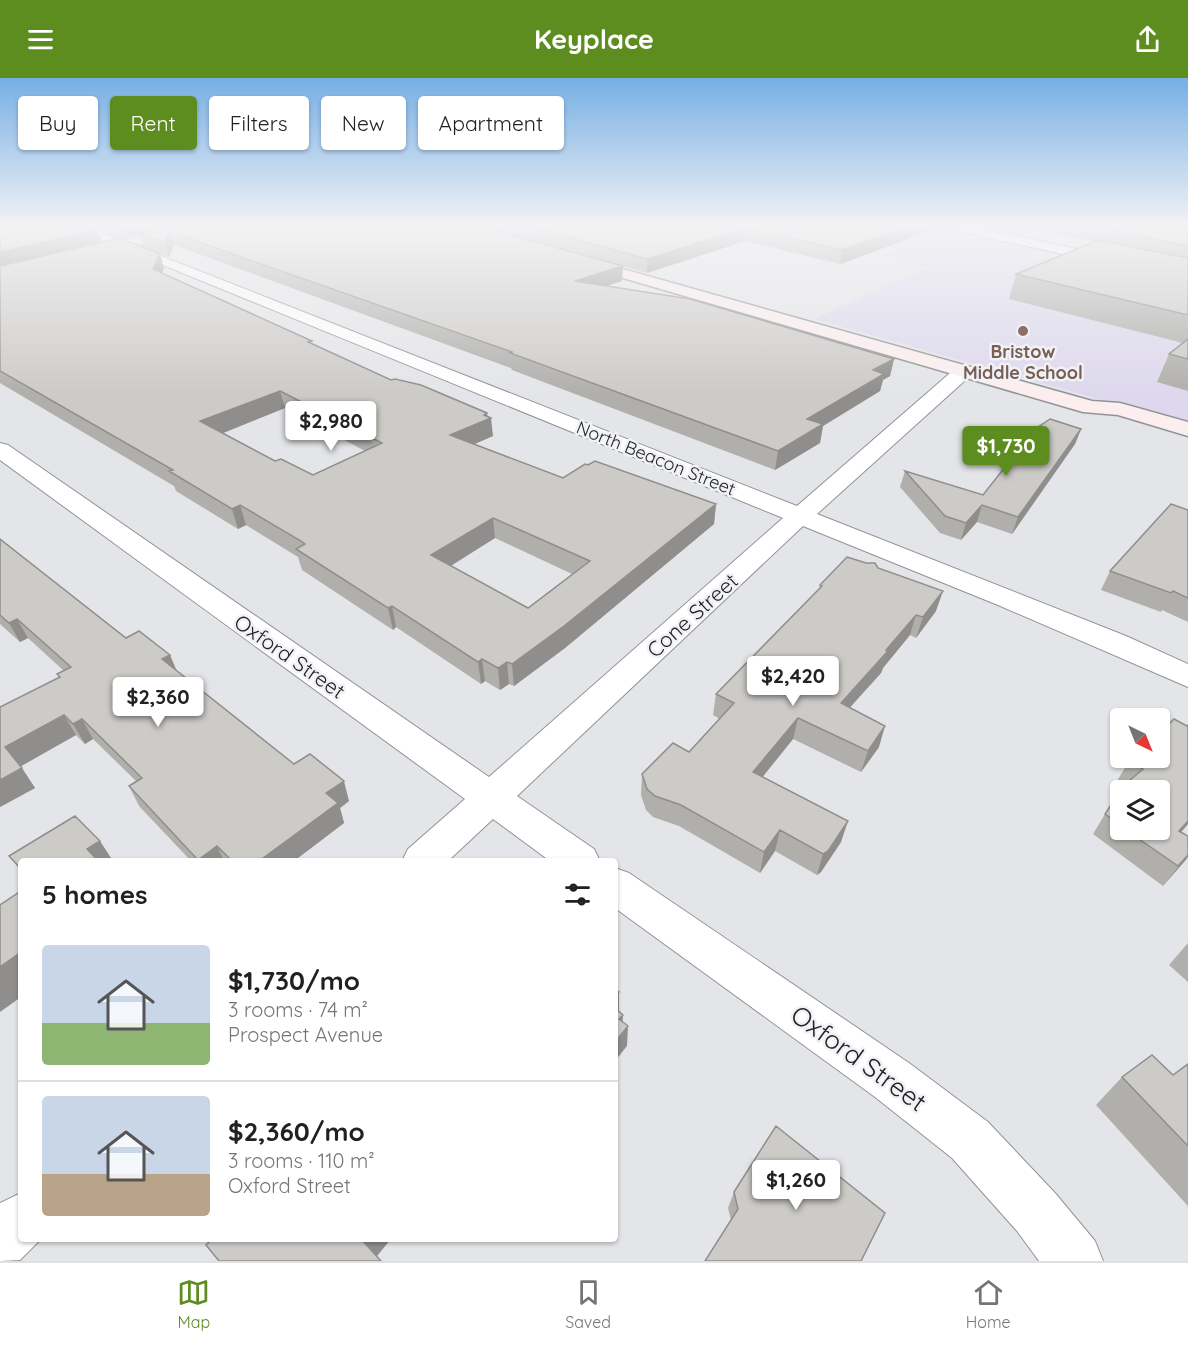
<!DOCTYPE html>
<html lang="en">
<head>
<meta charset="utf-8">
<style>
	body { margin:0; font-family:Quicksand,sans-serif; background:#f2f2f2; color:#202124; height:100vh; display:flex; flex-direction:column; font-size:22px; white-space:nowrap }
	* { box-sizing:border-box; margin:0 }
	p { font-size:20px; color:#757577 }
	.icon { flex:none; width:33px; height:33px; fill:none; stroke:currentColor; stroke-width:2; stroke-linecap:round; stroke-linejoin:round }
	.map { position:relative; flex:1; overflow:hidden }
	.drawer { position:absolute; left:18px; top:780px; width:600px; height:384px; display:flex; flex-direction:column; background:#fff; border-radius:6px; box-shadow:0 2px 4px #0004 }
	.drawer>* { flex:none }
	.hud { position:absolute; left:18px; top:18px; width:600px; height:54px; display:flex; gap:12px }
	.needle { width:39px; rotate:137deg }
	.buttons { position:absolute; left:1110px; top:630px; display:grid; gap:12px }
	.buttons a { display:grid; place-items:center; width:60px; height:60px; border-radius:6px; background:#fff; box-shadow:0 2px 4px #0004; font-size:30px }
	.price { position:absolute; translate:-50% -51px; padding:0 14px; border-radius:6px; background:#fff; color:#222; font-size:20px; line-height:39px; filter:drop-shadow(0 2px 3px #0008) }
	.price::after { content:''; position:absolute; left:50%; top:36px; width:18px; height:14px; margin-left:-9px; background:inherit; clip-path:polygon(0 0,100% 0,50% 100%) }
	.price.current { background:#5d8c1f; color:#fff }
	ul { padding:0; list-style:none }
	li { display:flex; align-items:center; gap:18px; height:150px; padding:0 24px }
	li+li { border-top:2px solid #e0e0e0 }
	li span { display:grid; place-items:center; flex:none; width:168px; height:120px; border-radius:6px; color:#555 }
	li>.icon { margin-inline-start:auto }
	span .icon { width:72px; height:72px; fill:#fffc; stroke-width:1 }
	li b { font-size:26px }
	h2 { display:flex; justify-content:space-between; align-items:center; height:72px; padding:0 24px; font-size:26px }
	.tag { padding:0 21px; border-radius:6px; background:#fff; box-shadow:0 2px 4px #0004; font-size:21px; line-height:54px }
	.tag.current { background:#5d8c1f; color:#fff }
	header { display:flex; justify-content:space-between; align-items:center; height:78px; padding:0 24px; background:#5d8c1f; color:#fff; font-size:27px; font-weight:800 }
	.tabs { display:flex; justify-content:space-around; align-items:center; height:84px; border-top:2px solid #e0e0e0; background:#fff; font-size:16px; color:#757577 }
	.tabs a { display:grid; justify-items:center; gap:3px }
	.tabs .current { color:#5d8c1f }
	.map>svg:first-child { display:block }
	.education { fill:#ddd8ed }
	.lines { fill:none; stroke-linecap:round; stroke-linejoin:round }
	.minor-casing { stroke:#929396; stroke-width:2 }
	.secondary-casing { stroke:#929396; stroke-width:3 }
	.primary-casing { stroke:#ab8e8e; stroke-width:3 }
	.minor { fill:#fff; fill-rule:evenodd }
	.secondary { fill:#fceeee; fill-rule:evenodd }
	.primary { fill:#f8dedd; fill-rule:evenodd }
	.wall { fill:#b0afac; fill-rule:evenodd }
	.shaded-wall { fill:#908e8c }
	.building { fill:#cdcbc8; stroke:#908e8c; stroke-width:1.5; fill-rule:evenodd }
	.education-dot { fill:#8d6e63; stroke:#f1f2f6; stroke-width:2 }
	.labels { text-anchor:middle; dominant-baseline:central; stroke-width:5; stroke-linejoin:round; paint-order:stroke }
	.far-education-label { font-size:18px; font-weight:bold; fill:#785e54; stroke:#f1f2f6 }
	.far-street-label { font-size:18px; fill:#232325; stroke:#f1f2f6 }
	.street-label { font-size:21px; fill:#232325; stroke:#f1f2f6 }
	.near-street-label { font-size:26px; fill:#232325; stroke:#f1f2f6 }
</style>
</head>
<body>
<header><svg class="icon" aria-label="menu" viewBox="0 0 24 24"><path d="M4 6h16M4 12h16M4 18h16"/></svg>Keyplace<svg class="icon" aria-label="share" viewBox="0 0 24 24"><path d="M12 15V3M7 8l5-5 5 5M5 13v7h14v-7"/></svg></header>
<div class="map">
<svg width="1188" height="1183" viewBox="0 0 1188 1183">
	<rect width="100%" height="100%" fill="#e4e5e8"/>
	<path class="education" d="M 944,153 L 1188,204 L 1188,346 L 814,241 L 928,189 L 882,177 Z"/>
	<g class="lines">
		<defs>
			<path id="minor" d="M 72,150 L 90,150 L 797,428 L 957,289 L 971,289 L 973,293 L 971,297 L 817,436 L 1126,558 L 1188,586 L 1188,609 L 998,527 L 803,448 L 517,718 L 594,771 L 600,783 L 550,783 L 493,741 L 448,783 L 402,783 L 408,771 L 465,721 L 0,382 L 0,365 L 8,367 L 489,699 L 783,440 Z
				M 955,150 L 980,150 L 1188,195 L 1188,203 L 961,154 Z
				M 615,790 L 629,795 L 909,985 L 988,1044 L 1055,1115 L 1095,1163 L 1103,1183 L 1039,1183 L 1017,1153 L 952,1080 L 875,1019 L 615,830 Z
				M 21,1115 L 21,1161 L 41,1161 L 20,1182 L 0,1183 L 0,1125 Z"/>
			<path id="secondary" d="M 580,179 L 1092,323 L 1120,325 L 1188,344 L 1188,358 L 1118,337 L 1083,334 L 575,186 L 573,183 L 575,180 Z"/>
			<path id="primary" d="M 177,150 L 201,150 L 200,153 L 0,201 L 0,191 Z"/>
		</defs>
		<use href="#minor" class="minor-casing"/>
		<use href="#secondary" class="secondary-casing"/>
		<use href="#primary" class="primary-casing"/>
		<use href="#minor" class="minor"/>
		<use href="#secondary" class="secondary"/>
		<use href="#primary" class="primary"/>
	</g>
	<path class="wall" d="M 0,150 L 102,164 L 164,190 L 162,195 L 391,302 L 488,338 L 493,358 L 474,366 L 563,400 L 716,426 L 714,446 L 565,570 L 514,608 L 509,606 L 500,612 L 485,603 L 481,606 L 396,549 L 393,552 L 302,492 L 298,479 L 246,447 L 238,451 L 176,413 L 174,408 L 0,305 ZM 285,330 L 365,373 L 313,397 L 275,383 L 222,355 ZM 495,460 L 572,496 L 528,530 L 451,488 Z
		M 97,150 L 485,150 L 622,203 L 606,208 L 894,281 L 890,298 L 883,302 L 880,313 L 823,348 L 820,365 L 775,392 L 512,292 L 511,290 L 174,167 L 169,179 L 144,169 L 140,156 L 122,160 Z
		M 489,150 L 938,150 L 840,186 L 745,163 L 647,195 Z
		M 1029,150 L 1188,150 L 1188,313 L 1157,304 L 1169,276 L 1183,265 L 1009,221 L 1016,196 L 1094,164 Z
		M 1081,351 L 1075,366 L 1012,456 L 977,444 L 961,462 L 940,455 L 900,409 L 905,393 L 983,417 Z
		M 1188,432 L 1188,544 L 1162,532 L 1161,534 L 1101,512 L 1110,493 Z
		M 0,461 L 126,560 L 170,577 L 177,593 L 294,686 L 349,723 L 340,730 L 344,745 L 294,783 L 191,783 L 139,728 L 129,708 L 136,703 L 93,661 L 85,666 L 76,657 L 20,688 L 35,710 L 0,729 L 0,629 L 59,600 L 57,596 L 64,593 L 28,560 L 20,564 L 0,546 Z
		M 878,490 L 936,533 L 916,560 L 910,557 L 883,590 L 881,595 L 850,629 L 879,669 L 861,694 L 793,661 L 762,699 L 841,764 L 821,794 L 817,797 L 775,773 L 760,795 L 679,748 L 653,739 L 646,732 L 641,717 L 642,696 L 689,674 L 720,641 L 713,637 L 716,616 L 819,511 L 820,507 Z
		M 1188,647 L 1188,746 L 1181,754 L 1188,758 L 1188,779 L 1163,808 L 1093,756 L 1105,736 L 1120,717 L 1120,752 L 1160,752 L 1160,712 L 1124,712 L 1126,708 L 1117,703 L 1129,683 Z
		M 1188,865 L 1188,904 L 1169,887 Z
		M 1188,986 L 1188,1128 L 1096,1027 L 1122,999 L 1173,997 Z
		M 734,1114 L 861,1183 L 731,1142 L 728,1130 Z"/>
	<path class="shaded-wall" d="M 119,150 L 166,150 L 122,160 Z
		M 746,150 L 745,163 L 647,195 L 647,181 Z
		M 905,150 L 938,150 L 840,186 L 842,172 Z
		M 98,152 L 103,165 L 0,189 L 0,174 Z
		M 170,154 L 174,167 L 169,179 L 165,165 Z
		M 160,176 L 164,190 L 158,205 L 153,191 Z
		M 623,188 L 622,203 L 575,218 L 575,203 Z
		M 894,281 L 890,298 L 883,302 L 880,313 L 823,348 L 820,365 L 775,392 L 778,373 L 807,341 L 873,292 Z
		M 280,313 L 285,330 L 206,362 L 200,343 Z
		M 487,335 L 488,341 L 491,340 L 493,358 L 452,376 L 450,357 Z
		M 1081,351 L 1075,366 L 1012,456 L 1018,439 Z
		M 716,426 L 714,446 L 565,570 L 514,608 L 512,586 Z
		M 240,427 L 246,447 L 238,451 L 232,431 Z
		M 982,427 L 977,444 L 961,462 L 966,445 Z
		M 493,440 L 495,460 L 434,498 L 431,477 Z
		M 943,513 L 936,533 L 916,560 L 923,539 Z
		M 392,528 L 396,549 L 393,552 L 388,530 Z
		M 916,537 L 910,557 L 883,590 L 881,595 L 836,645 L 841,625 Z
		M 17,541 L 28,560 L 20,564 L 9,545 Z
		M 170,577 L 178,597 L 162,581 Z
		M 482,581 L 485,603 L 481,606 L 478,584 Z
		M 507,584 L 509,606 L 500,612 L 498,590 Z
		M 64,637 L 76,657 L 18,690 L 5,669 Z
		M 798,640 L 793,661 L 749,716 L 753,694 Z
		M 82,641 L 93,661 L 85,666 L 73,646 Z
		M 885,648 L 879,669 L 861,694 L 868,673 Z
		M 22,690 L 35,710 L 0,729 L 0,702 Z
		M 344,703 L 349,723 L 340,730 L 344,745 L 294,783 L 259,783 L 326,715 Z
		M 848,743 L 841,764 L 821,794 L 817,797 L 823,776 Z
		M 1188,743 L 1188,746 L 1165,773 L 1179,753 Z
		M 780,752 L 775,773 L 760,795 L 764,774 Z
		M 100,763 L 113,783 L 95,783 L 87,771 Z
		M 217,768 L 224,783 L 199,783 L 198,782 Z
		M 1188,777 L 1188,779 L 1184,784 L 1163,808 Z
		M 21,874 L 21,919 L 0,934 L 0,889 Z
		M 619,914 L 619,935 L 615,939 L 615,919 Z
		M 623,937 L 622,956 L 628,948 L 627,968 L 615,983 L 615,964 L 619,941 Z
		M 361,1161 L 391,1161 L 373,1183 Z"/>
	<path class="building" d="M 0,150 L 94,150 L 98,152 L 0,174 Z
		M 163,150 L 485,150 L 623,188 L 575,203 L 690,221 L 894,281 L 873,292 L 884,296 L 807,341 L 823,346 L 778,373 L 510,275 L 512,274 L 170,154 L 165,165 L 140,156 Z
		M 535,150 L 745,150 L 647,181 Z
		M 748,150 L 905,150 L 842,172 Z
		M 1126,150 L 1188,150 L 1188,168 L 1117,154 Z
		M 119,160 L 160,176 L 153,191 L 312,263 L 308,264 L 391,302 L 395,301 L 421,307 L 487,335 L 484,337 L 491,340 L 450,357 L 563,400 L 585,386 L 588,387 L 595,383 L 716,426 L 564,548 L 512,586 L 507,584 L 498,590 L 482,581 L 478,584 L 392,528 L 388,530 L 296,471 L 305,466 L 301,463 L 240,427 L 232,431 L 169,393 L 173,392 L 0,293 L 0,188 ZM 280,313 L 382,365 L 313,397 L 281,381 L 275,383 L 200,343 ZM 493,440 L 590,483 L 528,530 L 431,477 Z
		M 1098,162 L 1188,180 L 1188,237 L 1016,196 Z
		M 1188,261 L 1188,281 L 1169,276 Z
		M 1050,341 L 1081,351 L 1018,439 L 982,427 L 966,445 L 945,438 L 905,393 L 983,417 L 1035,351 Z
		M 1171,426 L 1188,432 L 1188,520 L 1173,513 L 1171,515 L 1110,493 Z
		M 0,461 L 126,560 L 139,553 L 170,577 L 162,581 L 294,686 L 310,676 L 344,703 L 326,715 L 338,725 L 259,783 L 232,783 L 217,768 L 198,782 L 129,708 L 142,700 L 82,641 L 73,646 L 64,637 L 5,669 L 22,690 L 0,702 L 0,629 L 60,599 L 57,596 L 71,589 L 17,541 L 9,545 L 0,537 Z
		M 847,479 L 866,485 L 875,485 L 878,490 L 943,513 L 923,539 L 916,537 L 886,572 L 887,574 L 841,625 L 885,648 L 868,673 L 798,640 L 753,694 L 848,743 L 828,773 L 823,776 L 780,752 L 764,774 L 681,727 L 655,718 L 647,711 L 642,696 L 673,665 L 689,674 L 734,625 L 716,616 L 822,508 L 820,507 Z
		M 1174,641 L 1187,648 L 1188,647 L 1188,743 L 1179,753 L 1188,758 L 1188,777 L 1178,788 L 1126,752 L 1160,752 L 1160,712 L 1145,712 L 1129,703 L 1143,691 L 1129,683 L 1133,680 L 1160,680 L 1160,655 Z
		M 1118,716 L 1120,718 L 1120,747 L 1105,736 Z
		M 75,738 L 100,763 L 87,771 L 98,783 L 21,783 L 21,791 L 9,778 Z
		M 21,813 L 21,874 L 0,889 L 0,827 Z
		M 615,911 L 619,914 L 615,919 Z
		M 615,930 L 623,937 L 619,941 L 628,948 L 615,964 Z
		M 1152,977 L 1173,997 L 1188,986 L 1188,1068 L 1122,999 Z
		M 776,1048 L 885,1135 L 861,1183 L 705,1183 L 738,1131 L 734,1114 Z
		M 212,1161 L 361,1161 L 381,1183 L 219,1183 L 206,1167 Z"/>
	<linearGradient id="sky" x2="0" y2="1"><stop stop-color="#77afe5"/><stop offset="0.47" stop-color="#f3f3f5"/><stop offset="1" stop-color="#f3f3f5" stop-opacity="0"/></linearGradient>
	<rect width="1188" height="316" fill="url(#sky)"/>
	<circle class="education-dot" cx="1023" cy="253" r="6"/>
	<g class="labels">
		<g class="far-education-label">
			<text x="1023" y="273">Bristow<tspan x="1023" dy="21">Middle School</tspan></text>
		</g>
		<g class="far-street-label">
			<text transform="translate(656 380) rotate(22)">North Beacon Street</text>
		</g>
		<g class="street-label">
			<text transform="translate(692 537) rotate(-42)">Cone Street</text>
			<text transform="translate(290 578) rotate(35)">Oxford Street</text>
		</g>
		<g class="near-street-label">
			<text transform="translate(859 980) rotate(36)">Oxford Street</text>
		</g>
	</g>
</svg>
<div class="buttons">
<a><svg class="needle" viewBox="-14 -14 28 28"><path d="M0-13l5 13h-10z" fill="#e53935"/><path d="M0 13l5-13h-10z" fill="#757577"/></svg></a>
<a><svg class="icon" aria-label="layers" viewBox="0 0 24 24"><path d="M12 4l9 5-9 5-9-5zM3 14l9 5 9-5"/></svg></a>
</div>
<b class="price" style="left:331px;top:374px">$2,980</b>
<b class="price current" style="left:1006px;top:399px">$1,730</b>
<b class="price" style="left:793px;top:629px">$2,420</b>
<b class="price" style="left:158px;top:650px">$2,360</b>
<b class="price" style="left:796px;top:1133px">$1,260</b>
<div class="hud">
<a class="tag">Buy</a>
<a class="tag current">Rent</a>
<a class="tag">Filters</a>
<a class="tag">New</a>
<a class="tag">Apartment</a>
</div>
<section class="drawer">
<h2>5 homes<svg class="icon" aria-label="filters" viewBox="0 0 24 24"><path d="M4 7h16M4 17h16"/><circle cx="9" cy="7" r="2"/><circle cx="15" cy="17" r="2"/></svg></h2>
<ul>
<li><span style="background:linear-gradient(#c9d6e8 65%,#8fb573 0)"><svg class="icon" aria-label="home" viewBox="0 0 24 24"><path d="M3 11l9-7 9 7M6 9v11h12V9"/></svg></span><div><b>$1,730/mo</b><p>3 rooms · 74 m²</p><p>Prospect Avenue</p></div></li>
<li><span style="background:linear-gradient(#c9d6e8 65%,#b9a48a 0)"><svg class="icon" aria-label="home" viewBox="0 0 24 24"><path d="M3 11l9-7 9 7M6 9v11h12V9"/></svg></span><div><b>$2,360/mo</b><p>3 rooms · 110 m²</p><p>Oxford Street</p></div></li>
</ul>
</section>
</div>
<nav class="tabs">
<a class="current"><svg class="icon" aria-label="map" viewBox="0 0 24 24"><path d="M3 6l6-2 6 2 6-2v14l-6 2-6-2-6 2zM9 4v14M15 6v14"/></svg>Map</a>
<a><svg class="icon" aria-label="saved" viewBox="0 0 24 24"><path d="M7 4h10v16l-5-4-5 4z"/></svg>Saved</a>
<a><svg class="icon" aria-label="home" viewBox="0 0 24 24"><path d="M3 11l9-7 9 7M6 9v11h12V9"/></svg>Home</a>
</nav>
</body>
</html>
